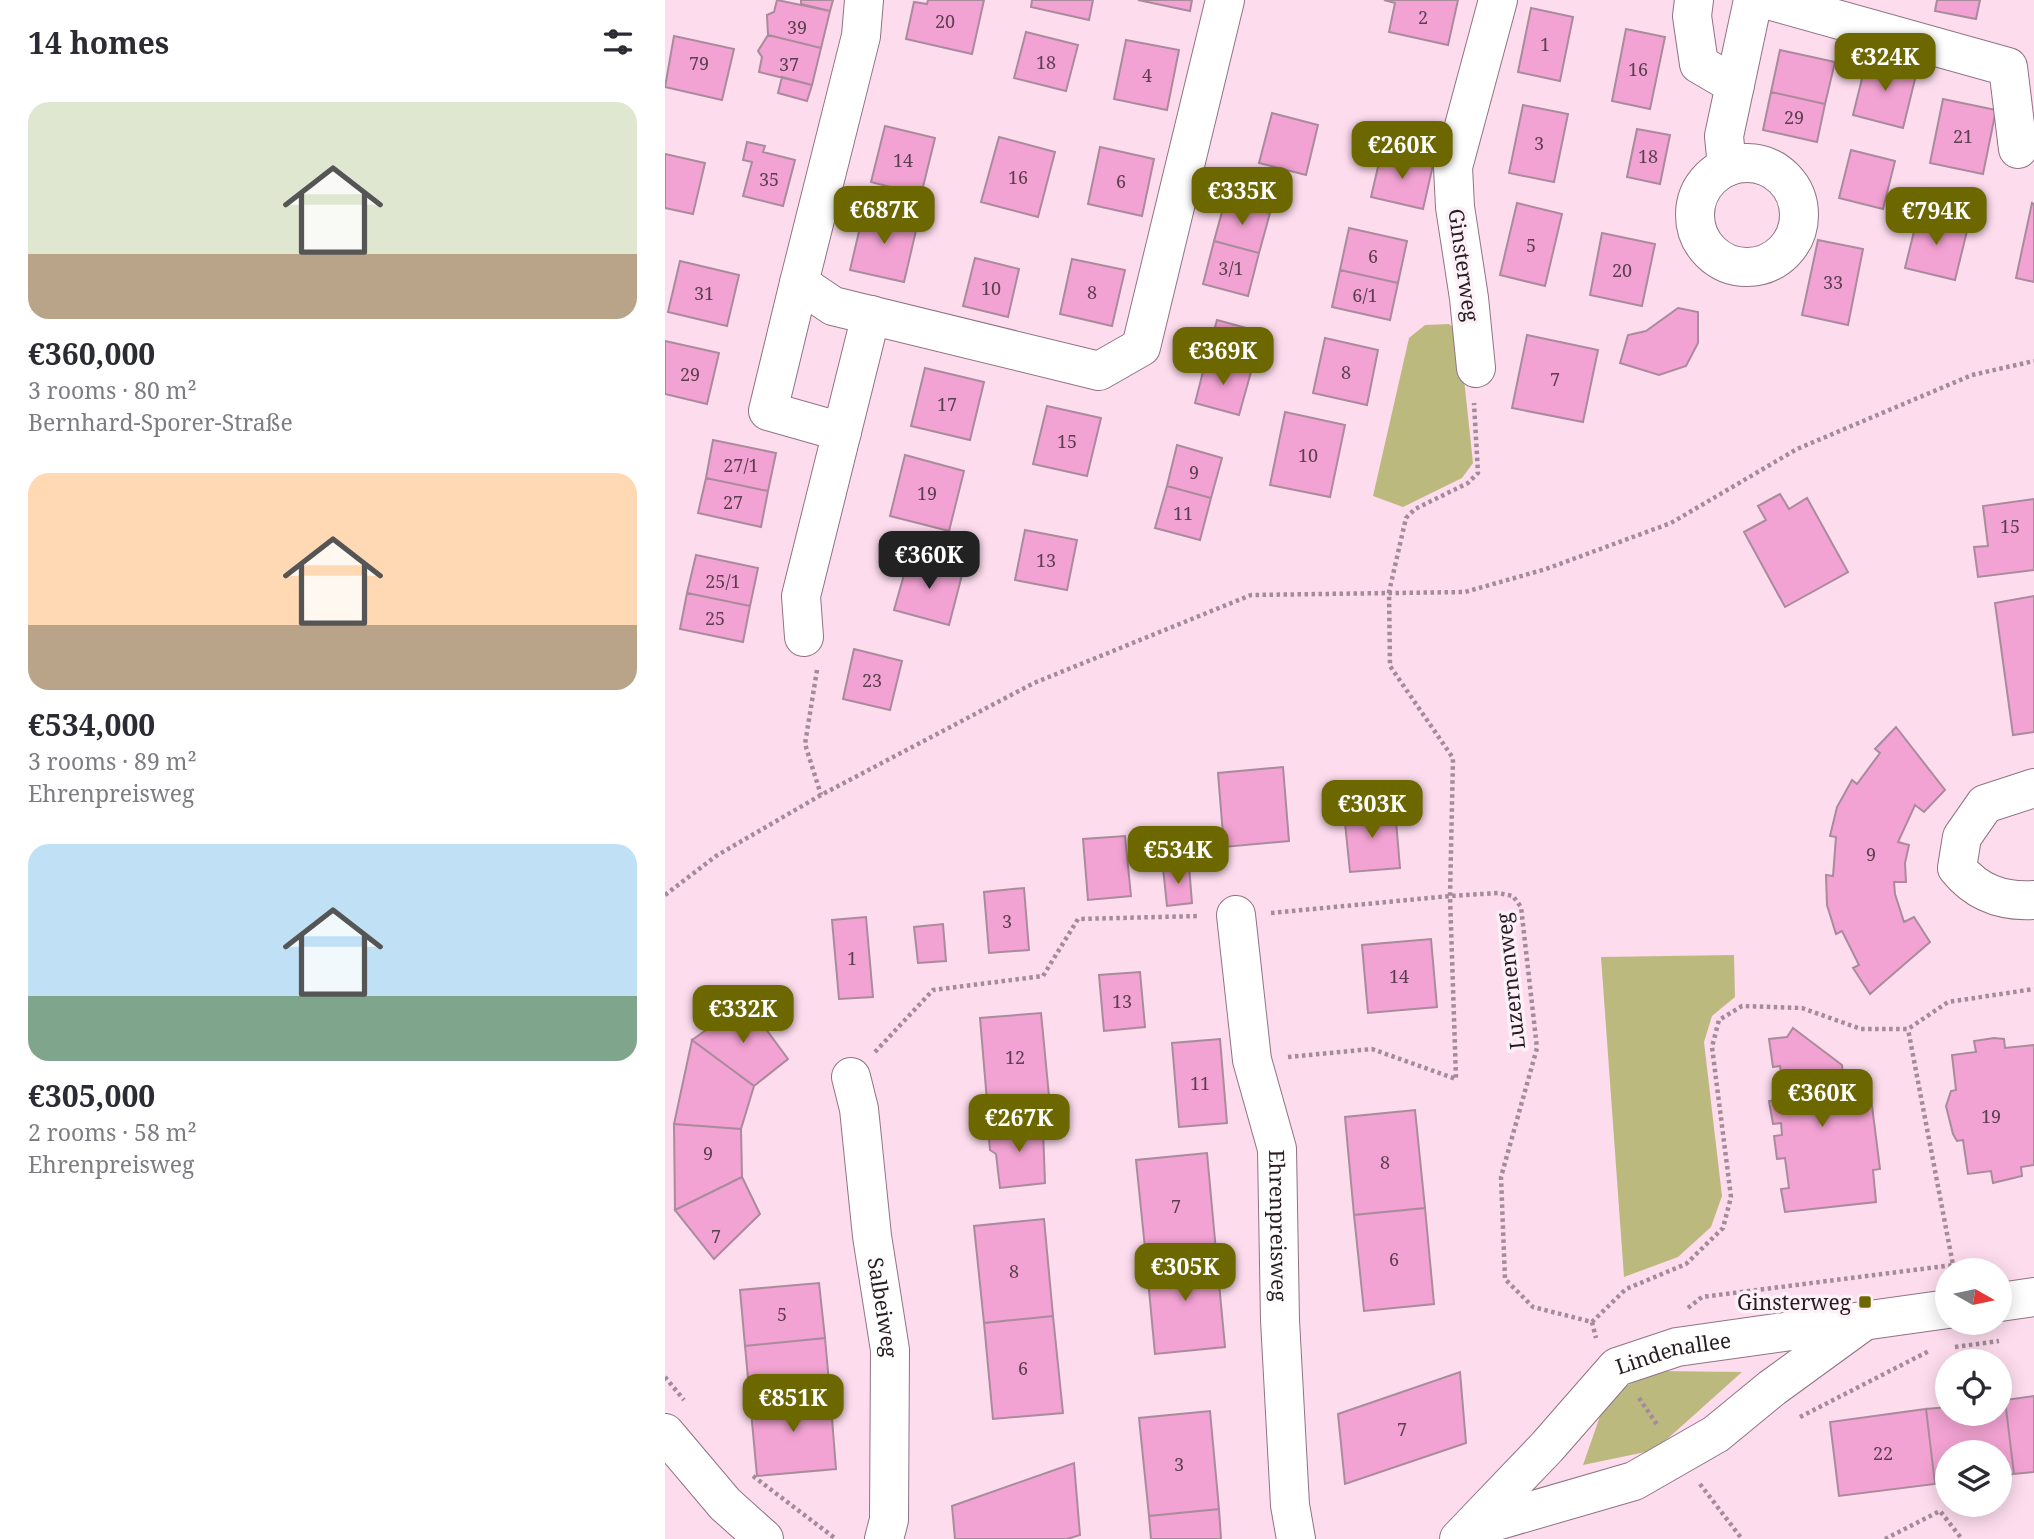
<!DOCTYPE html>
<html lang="en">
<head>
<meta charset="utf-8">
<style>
	body { margin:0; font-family:"Noto Serif",serif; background:#f7f7f7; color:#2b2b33; height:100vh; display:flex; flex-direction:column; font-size:26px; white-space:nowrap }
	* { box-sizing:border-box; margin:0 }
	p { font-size:23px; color:#7c7c81 }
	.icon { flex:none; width:38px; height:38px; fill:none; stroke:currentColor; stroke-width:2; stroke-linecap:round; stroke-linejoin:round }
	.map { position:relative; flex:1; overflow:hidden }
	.sheet { display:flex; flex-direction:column; background:#fff; width:665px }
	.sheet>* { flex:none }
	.needle { width:46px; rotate:99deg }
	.tools { position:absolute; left:1270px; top:1258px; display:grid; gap:14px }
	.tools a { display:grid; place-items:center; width:77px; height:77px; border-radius:50%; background:#fff; box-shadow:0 4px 18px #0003; font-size:35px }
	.price { position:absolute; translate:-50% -60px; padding:0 16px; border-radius:14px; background:#6d6700; color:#fff; font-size:23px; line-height:46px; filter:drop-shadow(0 2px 4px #0008) }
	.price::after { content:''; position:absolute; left:50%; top:42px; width:21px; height:16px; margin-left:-10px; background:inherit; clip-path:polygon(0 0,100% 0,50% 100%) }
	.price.selected { background:#222; color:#fff }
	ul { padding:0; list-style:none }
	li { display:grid; align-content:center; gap:14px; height:371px; padding:0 28px }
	li span { display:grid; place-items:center; height:217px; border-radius:21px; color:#555 }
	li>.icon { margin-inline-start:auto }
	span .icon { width:126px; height:126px; fill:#fffc; stroke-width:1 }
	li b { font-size:30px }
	h2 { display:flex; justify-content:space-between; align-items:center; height:84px; padding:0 28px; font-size:30px }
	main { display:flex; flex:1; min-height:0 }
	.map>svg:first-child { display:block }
	.green { fill:#bcb97f }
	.building { fill:#f3a3d3; stroke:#a98b9c; stroke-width:2 }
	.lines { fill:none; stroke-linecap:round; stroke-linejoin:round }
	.minor-casing { stroke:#907383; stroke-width:40 }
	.path { stroke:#a48b99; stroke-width:4.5; stroke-dasharray:3.5 3.5; stroke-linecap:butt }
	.minor { stroke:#fff; stroke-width:38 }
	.poi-dot { fill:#6d6700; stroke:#fdf0f7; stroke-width:2.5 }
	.labels { text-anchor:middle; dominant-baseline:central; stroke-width:7; stroke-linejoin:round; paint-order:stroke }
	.number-label { font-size:18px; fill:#5b3e4f }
	.street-label { font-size:21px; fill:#281c23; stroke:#fdf0f7 }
	.poi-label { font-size:21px; fill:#281c23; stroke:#fdf0f7; text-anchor:end }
</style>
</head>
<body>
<main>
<section class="sheet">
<h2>14 homes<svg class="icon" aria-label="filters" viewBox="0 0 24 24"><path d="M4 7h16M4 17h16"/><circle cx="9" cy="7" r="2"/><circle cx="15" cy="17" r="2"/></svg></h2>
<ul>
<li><span style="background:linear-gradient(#dfe7d0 70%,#b9a48a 0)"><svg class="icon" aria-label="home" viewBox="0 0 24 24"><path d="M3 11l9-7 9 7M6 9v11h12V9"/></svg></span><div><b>€360,000</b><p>3 rooms · 80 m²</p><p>Bernhard-Sporer-Straße</p></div></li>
<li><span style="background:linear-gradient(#ffd9b3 70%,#b9a48a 0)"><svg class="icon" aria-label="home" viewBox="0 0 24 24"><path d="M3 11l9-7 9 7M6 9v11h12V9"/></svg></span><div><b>€534,000</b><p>3 rooms · 89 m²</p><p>Ehrenpreisweg</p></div></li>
<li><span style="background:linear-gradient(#bfe0f5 70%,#7fa58c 0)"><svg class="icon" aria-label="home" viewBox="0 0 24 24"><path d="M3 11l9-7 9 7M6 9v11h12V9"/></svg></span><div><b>€305,000</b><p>2 rooms · 58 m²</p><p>Ehrenpreisweg</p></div></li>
</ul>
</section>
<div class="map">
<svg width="1369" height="1539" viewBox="0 0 1369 1539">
	<rect width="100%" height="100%" fill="#fddcee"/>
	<path class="green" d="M 784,324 L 794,332 L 808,463 L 797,478 L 738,507 L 708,496 L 744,338 L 760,325 Z
		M 1069,955 L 1070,997 L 1047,1016 L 1039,1042 L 1057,1196 L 1046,1227 L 1013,1257 L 959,1277 L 936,957 Z
		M 990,1371 L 1077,1372 L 990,1450 L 918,1465 L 942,1396 Z"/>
	<path class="building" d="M 112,0 L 165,11 L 156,48 L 103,35 L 102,15 L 109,12 Z
		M 136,0 L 168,0 L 165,11 L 136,4 Z
		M 263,0 L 319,0 L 307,54 L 241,39 L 249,2 L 262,4 Z
		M 367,0 L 428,0 L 424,20 L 366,7 Z
		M 473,0 L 527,0 L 525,11 Z
		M 719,0 L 793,0 L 783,45 L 724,32 L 730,3 Z
		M 1272,0 L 1315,0 L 1311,19 L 1270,11 Z
		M 866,8 L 908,17 L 895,81 L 853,72 Z
		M 961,29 L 1000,37 L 985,109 L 947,101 Z
		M 361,32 L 413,45 L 401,91 L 349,78 Z
		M 103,35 L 156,48 L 147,85 L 94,72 L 97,57 L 93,51 Z
		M 9,36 L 69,49 L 57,100 L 0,87 Z
		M 461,40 L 514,50 L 502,110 L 449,99 Z
		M 1115,50 L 1170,62 L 1160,104 L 1106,92 Z
		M 1202,58 L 1252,71 L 1238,128 L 1188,115 Z
		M 117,77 L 147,85 L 142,101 L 113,93 Z
		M 1106,92 L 1160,104 L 1152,142 L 1098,130 Z
		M 1278,99 L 1331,110 L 1318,174 L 1265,163 Z
		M 858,105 L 903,114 L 889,182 L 844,173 Z
		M 607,113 L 653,125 L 641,175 L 594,163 Z
		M 220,126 L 270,138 L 256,195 L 206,182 Z
		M 972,129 L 1005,135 L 995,184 L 962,177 Z
		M 334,137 L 390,152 L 373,217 L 316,202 Z
		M 82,142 L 100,146 L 98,152 L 130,160 L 118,206 L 78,196 L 87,162 L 78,160 Z
		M 435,147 L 489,159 L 477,216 L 423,204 Z
		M 1186,150 L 1230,161 L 1218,209 L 1174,198 Z
		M 0,154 L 40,163 L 28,214 L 0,208 Z
		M 716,154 L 768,165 L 758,209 L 706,197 Z
		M 1262,188 L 1299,196 L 1294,219 L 1257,212 Z
		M 560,201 L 605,213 L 594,253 L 549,241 Z
		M 852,203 L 897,214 L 880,286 L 835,275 Z
		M 1367,203 L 1369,204 L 1369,282 L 1351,278 Z
		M 199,210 L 253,222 L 239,282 L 185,270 Z
		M 1253,215 L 1303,227 L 1290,280 L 1240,268 Z
		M 684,228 L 742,241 L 733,283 L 675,270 Z
		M 937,233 L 990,244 L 977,306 L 925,295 Z
		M 1153,240 L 1198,249 L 1183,325 L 1137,315 Z
		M 549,241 L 594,253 L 583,296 L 538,284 Z
		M 310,258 L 354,269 L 343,317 L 298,306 Z
		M 407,259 L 460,270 L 447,326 L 395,314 Z
		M 15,261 L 74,275 L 62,326 L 3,312 Z
		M 675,270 L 733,283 L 725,320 L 667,307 Z
		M 1013,308 L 1033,312 L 1033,343 L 1021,366 L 994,375 L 955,363 L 963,335 L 981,331 Z
		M 552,320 L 596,332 L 586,372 L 541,360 Z
		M 862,335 L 933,350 L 918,422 L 847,408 Z
		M 660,338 L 713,350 L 702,405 L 648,393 Z
		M 0,341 L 54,353 L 42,404 L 0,394 Z
		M 541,360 L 586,372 L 574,415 L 530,403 Z
		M 260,368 L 319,382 L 305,440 L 246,426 Z
		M 382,406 L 436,418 L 422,476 L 368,464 Z
		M 620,412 L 680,425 L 665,497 L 605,485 Z
		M 48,440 L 111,453 L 103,491 L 41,478 Z
		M 512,445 L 557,458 L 546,498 L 502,486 Z
		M 240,455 L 299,471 L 284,531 L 225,516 Z
		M 41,478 L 103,491 L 96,527 L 33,513 Z
		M 502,486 L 546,498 L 535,540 L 490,528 Z
		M 1115,494 L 1124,509 L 1142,498 L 1183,572 L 1120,607 L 1079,532 L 1101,520 L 1093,506 Z
		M 1369,499 L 1369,570 L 1313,577 L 1309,547 L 1323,546 L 1318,506 Z
		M 360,530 L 412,540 L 402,590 L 350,580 Z
		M 31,555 L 93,568 L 85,606 L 22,593 Z
		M 244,557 L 298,571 L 284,625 L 229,610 Z
		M 22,593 L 85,606 L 78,642 L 15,629 Z
		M 1369,596 L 1369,732 L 1348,735 L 1330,603 Z
		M 189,649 L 237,661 L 225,710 L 178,699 Z
		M 1231,727 L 1280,790 L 1259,812 L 1250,805 L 1233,842 L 1244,845 L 1240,863 L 1241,882 L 1229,882 L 1230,894 L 1239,922 L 1249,917 L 1265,942 L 1205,994 L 1188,968 L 1194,965 L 1177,931 L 1171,934 L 1162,905 L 1161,875 L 1168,876 L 1171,837 L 1165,836 L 1172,807 L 1187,780 L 1192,784 L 1215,753 L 1210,749 Z
		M 618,767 L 624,841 L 559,847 L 553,773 Z
		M 730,809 L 735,868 L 685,872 L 679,813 Z
		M 460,836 L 466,896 L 423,900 L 418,839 Z
		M 524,866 L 527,903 L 502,906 L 498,868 Z
		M 359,888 L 364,950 L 324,953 L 319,892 Z
		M 201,917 L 208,997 L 174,999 L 167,920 Z
		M 278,924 L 281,961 L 253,963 L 249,927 Z
		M 766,939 L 772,1007 L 703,1013 L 697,945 Z
		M 475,972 L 480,1027 L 439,1031 L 434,975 Z
		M 81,1002 L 123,1059 L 89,1086 L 27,1040 Z
		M 376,1013 L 384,1096 L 322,1101 L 315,1018 Z
		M 1128,1028 L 1177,1065 L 1179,1085 L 1204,1082 L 1215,1169 L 1208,1170 L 1211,1202 L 1120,1212 L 1116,1189 L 1124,1188 L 1120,1158 L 1112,1159 L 1109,1136 L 1117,1135 L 1116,1123 L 1108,1124 L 1104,1101 L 1120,1099 L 1115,1066 L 1108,1067 L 1104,1039 L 1122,1037 Z
		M 1329,1038 L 1339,1039 L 1340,1048 L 1369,1045 L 1369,1165 L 1356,1167 L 1357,1176 L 1328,1183 L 1326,1171 L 1303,1174 L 1298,1140 L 1292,1141 L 1288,1134 L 1281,1106 L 1286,1091 L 1291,1090 L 1287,1055 L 1311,1052 L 1309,1041 Z
		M 555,1039 L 562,1123 L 514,1127 L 507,1043 Z
		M 27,1040 L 89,1086 L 76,1129 L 9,1124 Z
		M 750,1110 L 760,1208 L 689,1215 L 680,1117 Z
		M 370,1122 L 378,1129 L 380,1183 L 335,1188 L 331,1154 L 325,1150 L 324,1139 L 329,1133 L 328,1126 Z
		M 9,1124 L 76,1129 L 77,1177 L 10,1210 Z
		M 542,1153 L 551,1251 L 481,1258 L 471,1160 Z
		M 77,1177 L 95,1214 L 49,1259 L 10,1210 Z
		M 760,1208 L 769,1304 L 699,1311 L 689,1215 Z
		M 379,1219 L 388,1316 L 319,1323 L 309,1226 Z
		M 551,1251 L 560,1347 L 490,1354 L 481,1258 Z
		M 154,1283 L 160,1338 L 80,1346 L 75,1290 Z
		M 388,1316 L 398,1413 L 328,1419 L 319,1323 Z
		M 160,1338 L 165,1393 L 85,1400 L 80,1346 Z
		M 795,1372 L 801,1443 L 680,1484 L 673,1414 Z
		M 165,1393 L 171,1469 L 92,1476 L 85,1400 Z
		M 1369,1396 L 1369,1472 L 1349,1474 L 1340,1400 Z
		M 1335,1400 L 1340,1400 L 1349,1474 L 1335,1476 L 1335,1452 L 1283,1452 L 1283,1483 L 1270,1484 L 1261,1409 L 1283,1407 L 1283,1414 L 1335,1414 Z
		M 1261,1409 L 1270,1484 L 1174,1496 L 1165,1422 Z
		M 545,1411 L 554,1509 L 484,1516 L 474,1418 Z
		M 409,1463 L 415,1535 L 402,1539 L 290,1539 L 287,1506 Z
		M 554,1509 L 556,1539 L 486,1539 L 484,1516 Z"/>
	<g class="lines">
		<defs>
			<g id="minor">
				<path d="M 199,0 L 196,36 L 134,283 L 168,306 L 434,371 L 476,347 L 560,0"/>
				<path d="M 1029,0 L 1027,16 L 1034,64 L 1070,85"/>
				<path d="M 1103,0 L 1343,67 L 1353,149"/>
				<circle cx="1082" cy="215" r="52"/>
				<path d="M 1062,167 L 1059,136 L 1088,0"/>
				<path d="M 134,283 L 103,411 L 177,432"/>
				<path d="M 811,368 L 804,298 L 790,207 L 788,167 L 833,0"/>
				<path d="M 139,637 L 136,596 L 206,315"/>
				<path d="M 1369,788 L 1320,804 L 1297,837 L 1292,868 C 1312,893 1337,902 1369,900"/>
				<path id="s1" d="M 571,915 L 587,1060 L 612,1149 L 615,1320 L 625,1505 L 631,1539"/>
				<path id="s2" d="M 186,1077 L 194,1109 L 207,1236 L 225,1350 L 224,1520 L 219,1539"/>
				<path d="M 1335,1302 L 1369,1297"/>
				<path d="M 0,1433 L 60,1504 L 99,1539"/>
				<path d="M 807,1528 L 969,1481 L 1051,1434 L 1107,1388 L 1195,1324"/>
				<path id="s3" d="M 794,1539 L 882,1447 L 952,1367 L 1012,1347 L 1283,1309"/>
			</g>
		</defs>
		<use href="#minor" class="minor-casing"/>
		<path class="path" d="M 152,670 L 140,744 L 156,795
			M 0,895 L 51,856 L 156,795 L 369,683 L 586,595 L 800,592 L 881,569 L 1006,523 L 1132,449 L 1307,375 L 1369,361
			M 606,913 L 785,896 L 833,893 L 848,896 L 856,907 L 872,1048 L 836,1177 L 840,1279 L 868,1307 L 927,1322 L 961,1289 L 1021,1264 L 1058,1228 L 1066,1197 L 1047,1047 L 1054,1020 L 1077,1006 L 1137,1008 L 1196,1029 L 1243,1029 L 1283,1002 L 1369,989
			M 210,1052 L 268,990 L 378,976 L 413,919 L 534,916
			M 623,1057 L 707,1049 L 791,1079 L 785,896 L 788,758 L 725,666 L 724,592 L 741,518 L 750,509 L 803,483 L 813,473 L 809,403
			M 1023,1308 L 1037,1297 L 1288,1265 L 1243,1029
			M 927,1322 L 931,1338
			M 1290,1347 L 1334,1341
			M 0,1377 L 19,1400
			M 974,1398 L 993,1426
			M 1135,1417 L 1264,1351
			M 88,1476 L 171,1539
			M 1035,1484 L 1077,1539
			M 1220,1539 L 1275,1511 L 1297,1539"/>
		<use href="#minor" class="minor"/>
	</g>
	<rect class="poi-dot" x="1193" y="1295" width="14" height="14" rx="3.5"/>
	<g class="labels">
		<g class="number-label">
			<text x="758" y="17">2</text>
			<text x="280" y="21">20</text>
			<text x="132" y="27">39</text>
			<text x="880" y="44">1</text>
			<text x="381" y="62">18</text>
			<text x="34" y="63">79</text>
			<text x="124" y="64">37</text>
			<text x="973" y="69">16</text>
			<text x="482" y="75">4</text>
			<text x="1129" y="117">29</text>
			<text x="1298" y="136">21</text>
			<text x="874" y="143">3</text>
			<text x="983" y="156">18</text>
			<text x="238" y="160">14</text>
			<text x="353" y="177">16</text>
			<text x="104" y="179">35</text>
			<text x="456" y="181">6</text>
			<text x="866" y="245">5</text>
			<text x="708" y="256">6</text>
			<text x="566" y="268">3/1</text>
			<text x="957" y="270">20</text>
			<text x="1168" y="282">33</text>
			<text x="326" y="288">10</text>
			<text x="427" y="292">8</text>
			<text x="39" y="293">31</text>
			<text x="700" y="295">6/1</text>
			<text x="681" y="372">8</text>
			<text x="25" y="374">29</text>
			<text x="890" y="379">7</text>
			<text x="282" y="404">17</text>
			<text x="402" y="441">15</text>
			<text x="643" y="455">10</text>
			<text x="76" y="465">27/1</text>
			<text x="529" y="472">9</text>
			<text x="262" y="493">19</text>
			<text x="68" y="502">27</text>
			<text x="518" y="513">11</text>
			<text x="1345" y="526">15</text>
			<text x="381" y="560">13</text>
			<text x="58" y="581">25/1</text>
			<text x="50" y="618">25</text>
			<text x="207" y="680">23</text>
			<text x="1206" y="854">9</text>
			<text x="342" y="921">3</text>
			<text x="187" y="958">1</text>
			<text x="734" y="976">14</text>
			<text x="457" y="1001">13</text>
			<text x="350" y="1057">12</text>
			<text x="535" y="1083">11</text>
			<text x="1326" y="1116">19</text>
			<text x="43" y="1153">9</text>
			<text x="720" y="1162">8</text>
			<text x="511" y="1206">7</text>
			<text x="51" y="1236">7</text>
			<text x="729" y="1259">6</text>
			<text x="349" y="1271">8</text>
			<text x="117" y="1314">5</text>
			<text x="358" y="1368">6</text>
			<text x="737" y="1429">7</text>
			<text x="1218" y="1453">22</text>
			<text x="514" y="1464">3</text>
		</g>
		<g class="street-label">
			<text transform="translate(799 265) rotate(82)">Ginsterweg</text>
			<text transform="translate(845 981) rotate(-96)">Luzernenweg</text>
			<text stroke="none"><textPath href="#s1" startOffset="315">Ehrenpreisweg</textPath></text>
			<text stroke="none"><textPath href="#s2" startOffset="233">Salbeiweg</textPath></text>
			<text stroke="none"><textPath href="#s3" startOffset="292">Lindenallee</textPath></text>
		</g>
		<g class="poi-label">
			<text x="1186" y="1302">Ginsterweg</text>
		</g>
	</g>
</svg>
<div class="tools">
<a><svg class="needle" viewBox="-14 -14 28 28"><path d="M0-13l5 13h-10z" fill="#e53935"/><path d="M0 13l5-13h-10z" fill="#7c7c81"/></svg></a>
<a><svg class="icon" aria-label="locate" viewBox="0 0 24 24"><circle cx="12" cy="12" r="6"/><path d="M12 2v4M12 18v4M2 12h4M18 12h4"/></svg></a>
<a><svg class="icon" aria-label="layers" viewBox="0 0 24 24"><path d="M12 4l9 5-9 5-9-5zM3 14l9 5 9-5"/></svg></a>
</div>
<b class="price" style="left:1220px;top:93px">€324K</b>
<b class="price" style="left:737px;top:181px">€260K</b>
<b class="price" style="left:577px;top:227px">€335K</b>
<b class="price" style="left:219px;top:246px">€687K</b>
<b class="price" style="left:1271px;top:247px">€794K</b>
<b class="price" style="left:558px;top:387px">€369K</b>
<b class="price selected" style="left:264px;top:591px">€360K</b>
<b class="price" style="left:707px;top:840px">€303K</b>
<b class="price" style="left:513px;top:886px">€534K</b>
<b class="price" style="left:78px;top:1045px">€332K</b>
<b class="price" style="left:1157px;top:1129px">€360K</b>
<b class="price" style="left:354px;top:1154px">€267K</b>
<b class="price" style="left:520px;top:1303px">€305K</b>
<b class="price" style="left:128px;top:1434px">€851K</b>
</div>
</main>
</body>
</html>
